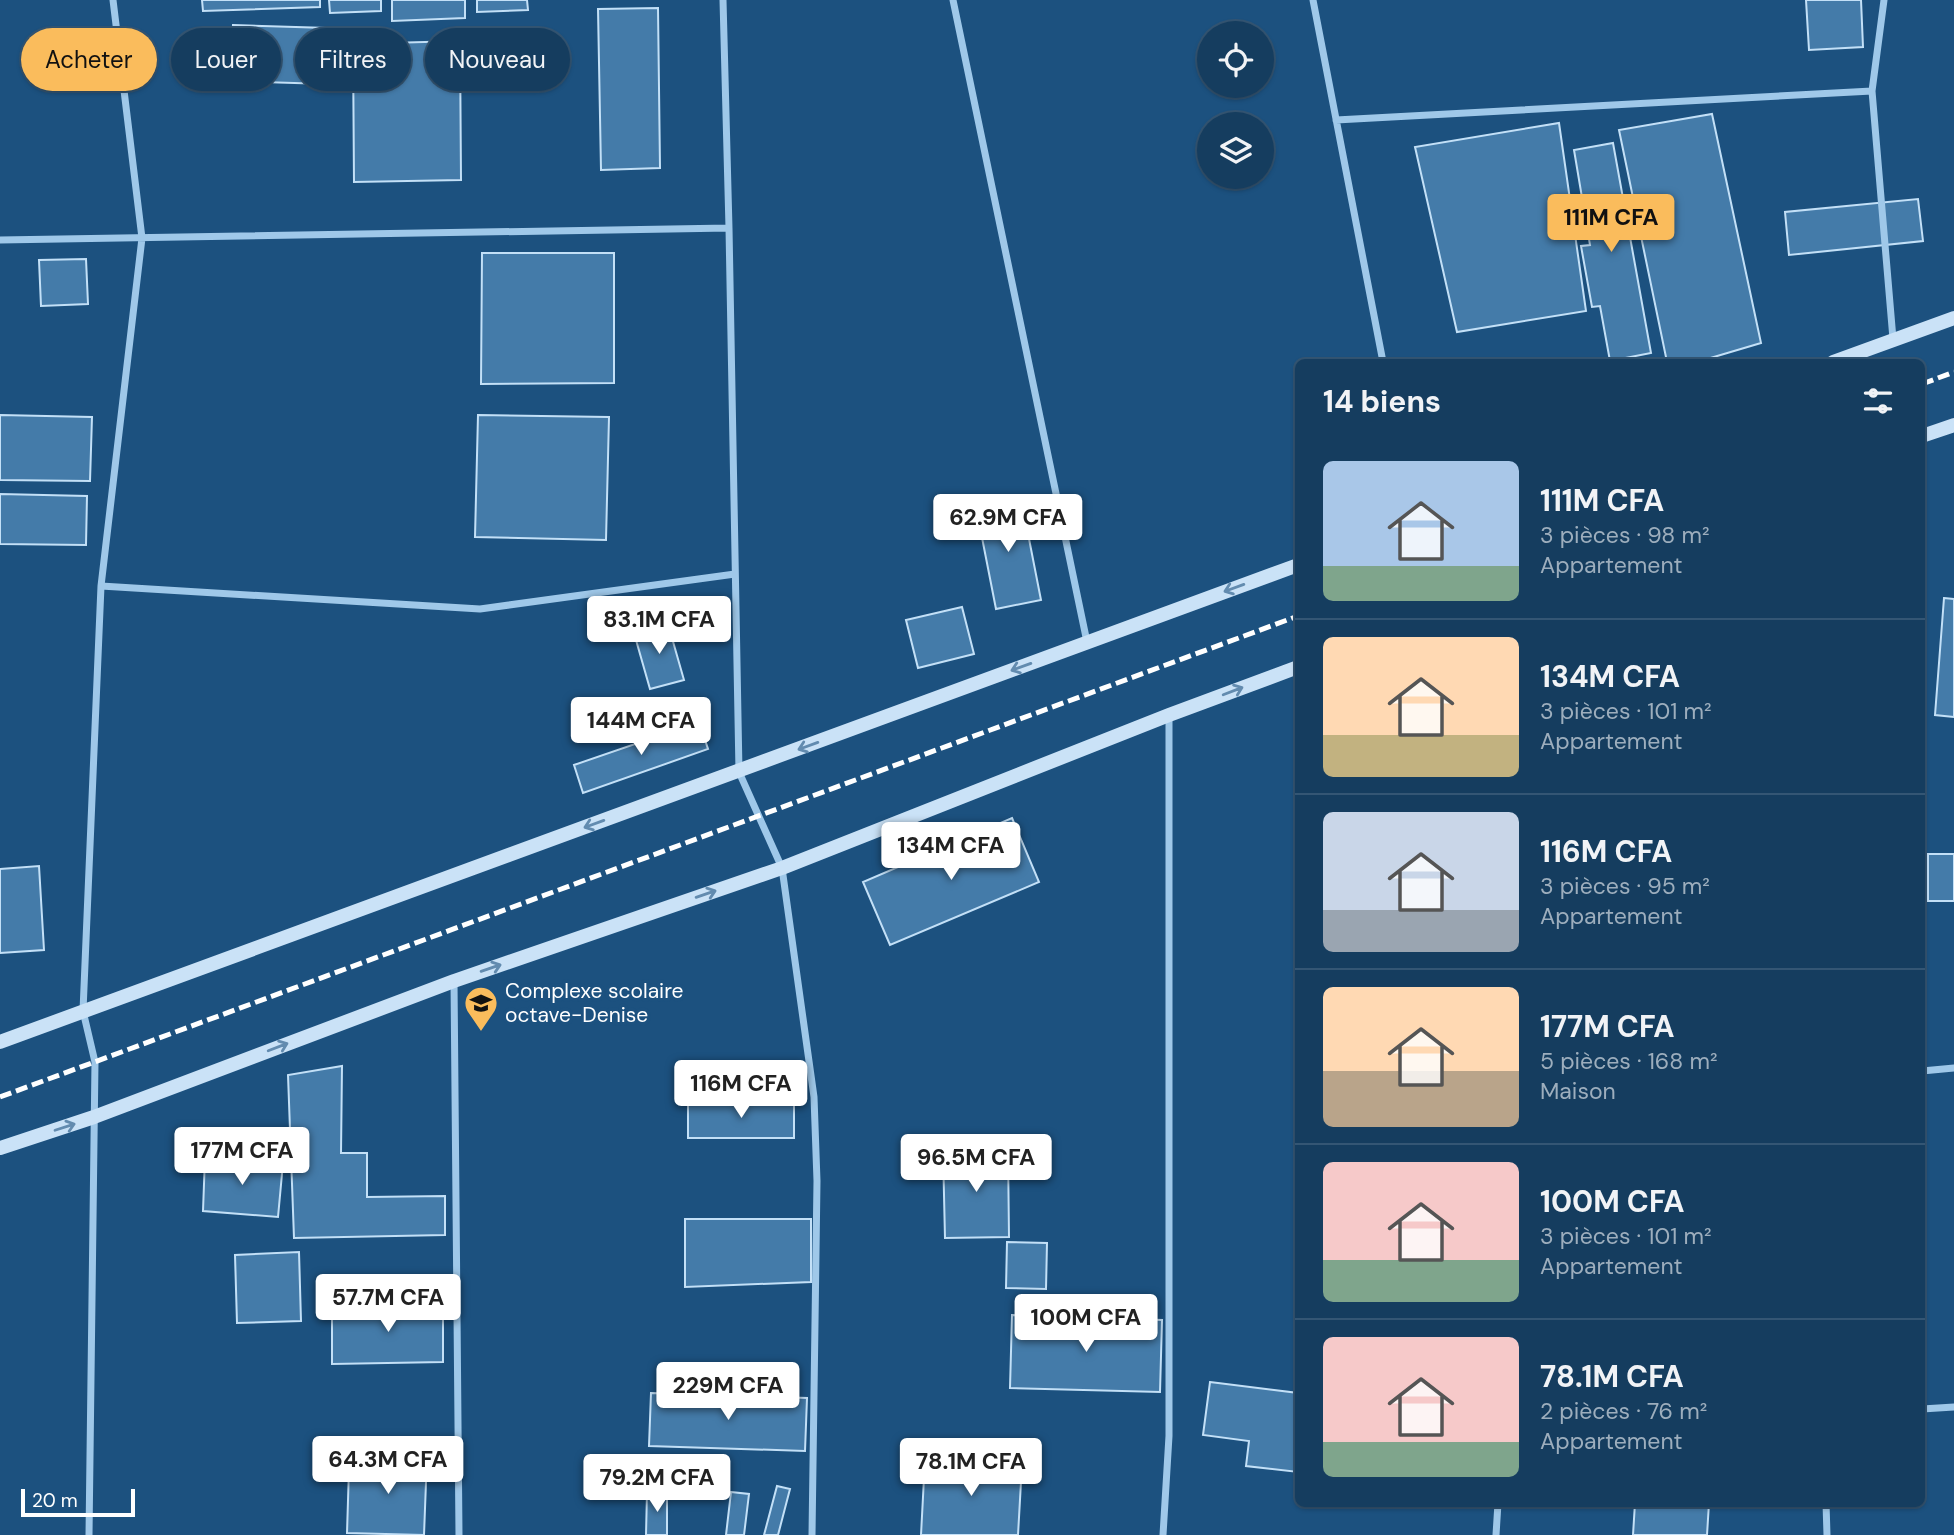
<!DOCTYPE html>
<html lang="fr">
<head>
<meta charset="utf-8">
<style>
	body { margin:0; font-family:"DM Sans",sans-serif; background:#224868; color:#f1f3f6; height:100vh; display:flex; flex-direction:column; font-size:26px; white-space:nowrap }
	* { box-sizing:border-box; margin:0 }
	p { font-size:23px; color:#9daebd }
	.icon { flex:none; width:38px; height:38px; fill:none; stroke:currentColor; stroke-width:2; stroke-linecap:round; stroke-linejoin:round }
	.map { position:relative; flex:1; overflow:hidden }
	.panel { position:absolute; left:1295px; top:359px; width:630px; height:1148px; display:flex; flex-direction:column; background:#153d5f; border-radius:10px; box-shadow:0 2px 5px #0004,0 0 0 2px #345674 }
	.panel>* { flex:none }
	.top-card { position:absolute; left:21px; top:28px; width:665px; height:63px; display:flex; gap:14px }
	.tools { position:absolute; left:1197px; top:21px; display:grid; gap:14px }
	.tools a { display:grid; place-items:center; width:77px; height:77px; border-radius:50%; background:#153d5f; box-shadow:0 2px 5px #0004,0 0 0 2px #345674; font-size:35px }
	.scale { position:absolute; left:21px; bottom:18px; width:114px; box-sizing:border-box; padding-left:7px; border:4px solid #fff; border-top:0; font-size:19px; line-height:24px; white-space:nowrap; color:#fff; -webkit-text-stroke:5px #1c517f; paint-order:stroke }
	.price { position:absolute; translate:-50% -60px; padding:0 16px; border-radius:7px; background:#fff; color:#222; font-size:23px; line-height:46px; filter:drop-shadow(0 2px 4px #0008) }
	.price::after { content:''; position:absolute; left:50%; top:42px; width:21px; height:16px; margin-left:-10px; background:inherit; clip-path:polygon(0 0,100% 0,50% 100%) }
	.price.selected { background:#fabc5c; color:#111 }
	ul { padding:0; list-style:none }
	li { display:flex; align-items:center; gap:21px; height:175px; padding:0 28px }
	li+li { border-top:2px solid #345674 }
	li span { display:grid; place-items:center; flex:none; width:196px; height:140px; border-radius:10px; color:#555 }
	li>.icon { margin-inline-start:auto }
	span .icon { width:84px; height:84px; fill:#fffc; stroke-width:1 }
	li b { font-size:30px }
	h2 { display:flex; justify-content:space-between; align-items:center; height:84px; padding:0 28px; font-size:30px }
	.chip { padding:0 24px; border-radius:32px; background:#153d5f; box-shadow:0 2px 5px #0004,0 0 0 2px #345674; font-size:24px; line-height:63px }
	.chip.selected { background:#fabc5c; color:#111 }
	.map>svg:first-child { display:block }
	.building { fill:#447ba9; stroke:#c3e0f7; stroke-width:2 }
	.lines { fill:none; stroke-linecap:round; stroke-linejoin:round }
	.street { stroke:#9fc8e9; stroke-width:7 }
	.secondary { stroke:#cae2f7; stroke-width:14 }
	.rail { stroke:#fff; stroke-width:5; stroke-dasharray:12 5; stroke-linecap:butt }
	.oneway { stroke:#628baf }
	.labels { text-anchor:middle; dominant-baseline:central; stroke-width:7; stroke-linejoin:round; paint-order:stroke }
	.poi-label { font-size:21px; fill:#fff; stroke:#1c517f; text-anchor:start }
</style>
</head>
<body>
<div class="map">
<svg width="1954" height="1535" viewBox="0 0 1954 1535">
	<rect width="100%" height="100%" fill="#1c517f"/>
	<path class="building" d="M 202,0 L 320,0 L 320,7 L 203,11 Z
		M 329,0 L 381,0 L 381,11 L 330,13 Z
		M 392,0 L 465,0 L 465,18 L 392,21 Z
		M 477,0 L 527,0 L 528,10 L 477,12 Z
		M 1806,0 L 1861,0 L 1863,47 L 1809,50 Z
		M 658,8 L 660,168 L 601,170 L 598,9 Z
		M 233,25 L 328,28 L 326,84 L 230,81 Z
		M 460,41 L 461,180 L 354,182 L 353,44 Z
		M 1712,114 L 1761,343 L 1697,362 L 1667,362 L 1619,130 Z
		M 1559,123 L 1586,311 L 1457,332 L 1415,147 Z
		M 1613,143 L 1651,353 L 1610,361 L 1600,306 L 1592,307 L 1581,246 L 1590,245 L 1574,150 Z
		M 1918,199 L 1923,241 L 1789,255 L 1785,212 Z
		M 482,253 L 614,253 L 614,383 L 481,384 Z
		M 86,259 L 88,304 L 41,306 L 39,260 Z
		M 0,415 L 92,417 L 90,481 L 0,480 Z
		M 478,415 L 609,417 L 606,540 L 475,537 Z
		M 0,494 L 87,496 L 86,545 L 0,544 Z
		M 1021,498 L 1041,600 L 996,609 L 976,507 Z
		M 1944,598 L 1954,599 L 1954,717 L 1935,715 Z
		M 962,607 L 974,654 L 918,668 L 906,620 Z
		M 668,624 L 684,680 L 650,689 L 634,633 Z
		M 699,722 L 708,749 L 583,793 L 574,765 Z
		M 1012,818 L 1039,882 L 890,945 L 863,882 Z
		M 1928,854 L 1954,854 L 1954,901 L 1928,901 Z
		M 39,866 L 44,950 L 0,953 L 0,869 Z
		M 342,1066 L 341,1153 L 367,1153 L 367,1197 L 445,1196 L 445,1235 L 294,1238 L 288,1075 Z
		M 794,1102 L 794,1138 L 688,1138 L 688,1103 Z
		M 1008,1150 L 1009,1237 L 945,1238 L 943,1151 Z
		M 205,1157 L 283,1163 L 278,1217 L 203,1211 Z
		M 685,1219 L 811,1219 L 811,1282 L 685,1287 Z
		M 1007,1242 L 1047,1243 L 1046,1289 L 1006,1288 Z
		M 299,1252 L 301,1321 L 237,1323 L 235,1255 Z
		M 443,1304 L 443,1362 L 332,1364 L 332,1306 Z
		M 1012,1315 L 1162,1320 L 1160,1392 L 1010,1388 Z
		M 1210,1382 L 1298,1393 L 1298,1472 L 1246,1466 L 1249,1441 L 1203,1435 Z
		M 651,1393 L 807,1398 L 805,1451 L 649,1446 Z
		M 370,1455 L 427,1456 L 424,1535 L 347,1533 L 349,1468 L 370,1469 Z
		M 925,1459 L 1022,1464 L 1018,1535 L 921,1535 Z
		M 777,1486 L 790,1489 L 778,1535 L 764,1535 Z
		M 647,1492 L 667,1492 L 667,1535 L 646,1535 Z
		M 731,1492 L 749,1494 L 744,1535 L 726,1535 Z
		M 1635,1503 L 1709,1503 L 1707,1535 L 1633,1535 Z"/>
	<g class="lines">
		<path class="street" d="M 723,0 L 729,228 L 739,772 L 782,868 L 814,1097 L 817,1181 L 812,1535
			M 953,0 L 1087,642
			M 1313,0 L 1383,362
			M 1884,0 L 1872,91 L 1893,339
			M 1336,120 L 1872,91
			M 0,240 L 729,228
			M 101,586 L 480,609 L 735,574
			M 454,981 L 459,1535
			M 1922,1071 L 1954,1068
			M 1922,1409 L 1954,1407
			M 1826,1503 L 1827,1535
			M 89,1535 L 95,1062 L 83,1011 L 101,586 L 142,238 L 113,0
			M 1163,1535 L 1169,1436 L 1169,715
			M 1496,1535 L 1498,1503"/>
		<path class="secondary" d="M 1833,362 L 1954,318
			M 1922,436 L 1954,425
			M 0,1042 L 1298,565
			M 0,1148 L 94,1117 L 454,981 L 782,868 L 1169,715 L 1298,667"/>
		<path class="rail" d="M 1922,384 L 1954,372
			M 0,1097 L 1298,616"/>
	</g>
	<defs><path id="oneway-shaft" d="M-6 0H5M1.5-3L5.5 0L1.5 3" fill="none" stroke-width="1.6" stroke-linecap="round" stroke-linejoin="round" transform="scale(1.75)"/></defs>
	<g class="oneway">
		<use href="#oneway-shaft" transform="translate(1234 588) rotate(160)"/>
		<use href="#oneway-shaft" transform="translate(1021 667) rotate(160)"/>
		<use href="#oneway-shaft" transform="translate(1233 691) rotate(-21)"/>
		<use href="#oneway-shaft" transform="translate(808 746) rotate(160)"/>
		<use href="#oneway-shaft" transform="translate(594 824) rotate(160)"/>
		<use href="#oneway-shaft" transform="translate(706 894) rotate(-19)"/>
		<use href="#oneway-shaft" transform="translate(491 968) rotate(-19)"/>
		<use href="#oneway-shaft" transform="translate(278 1047) rotate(-21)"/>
		<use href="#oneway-shaft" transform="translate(65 1127) rotate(-18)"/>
	</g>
	<defs>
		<symbol id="school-pin" viewBox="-11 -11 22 30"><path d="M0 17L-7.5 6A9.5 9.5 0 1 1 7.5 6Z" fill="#fabc5c" stroke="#1c517f"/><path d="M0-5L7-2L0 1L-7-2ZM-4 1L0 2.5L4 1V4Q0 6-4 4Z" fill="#111"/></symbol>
	</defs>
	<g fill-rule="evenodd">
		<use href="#school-pin" x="462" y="984" width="38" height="52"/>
	</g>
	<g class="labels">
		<g class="poi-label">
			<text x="505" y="991">Complexe scolaire<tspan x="505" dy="24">octave-Denise</tspan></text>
		</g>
	</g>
</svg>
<div class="tools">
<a><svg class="icon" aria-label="locate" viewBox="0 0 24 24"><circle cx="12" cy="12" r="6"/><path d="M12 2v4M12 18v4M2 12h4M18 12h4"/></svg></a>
<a><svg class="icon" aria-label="layers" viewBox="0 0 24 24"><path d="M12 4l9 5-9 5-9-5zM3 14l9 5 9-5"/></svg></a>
</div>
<div class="scale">20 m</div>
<b class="price selected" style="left:1611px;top:254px">111M CFA</b>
<b class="price" style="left:1008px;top:554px">62.9M CFA</b>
<b class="price" style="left:659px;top:656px">83.1M CFA</b>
<b class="price" style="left:641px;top:757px">144M CFA</b>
<b class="price" style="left:951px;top:882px">134M CFA</b>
<b class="price" style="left:741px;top:1120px">116M CFA</b>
<b class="price" style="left:242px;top:1187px">177M CFA</b>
<b class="price" style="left:976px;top:1194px">96.5M CFA</b>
<b class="price" style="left:388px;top:1334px">57.7M CFA</b>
<b class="price" style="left:1086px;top:1354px">100M CFA</b>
<b class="price" style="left:728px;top:1422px">229M CFA</b>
<b class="price" style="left:388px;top:1496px">64.3M CFA</b>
<b class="price" style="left:971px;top:1498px">78.1M CFA</b>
<b class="price" style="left:657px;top:1514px">79.2M CFA</b>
<div class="top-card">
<a class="chip selected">Acheter</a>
<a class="chip">Louer</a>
<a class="chip">Filtres</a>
<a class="chip">Nouveau</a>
</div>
<section class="panel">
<h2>14 biens<svg class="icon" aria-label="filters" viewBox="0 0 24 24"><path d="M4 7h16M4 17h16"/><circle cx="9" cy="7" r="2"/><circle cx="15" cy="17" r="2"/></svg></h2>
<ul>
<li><span style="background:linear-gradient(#a9c7e8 75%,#7fa58c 0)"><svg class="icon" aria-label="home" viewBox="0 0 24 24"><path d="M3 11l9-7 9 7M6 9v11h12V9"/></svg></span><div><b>111M CFA</b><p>3 pièces · 98 m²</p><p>Appartement</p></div></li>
<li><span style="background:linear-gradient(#ffd9b3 70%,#c2b280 0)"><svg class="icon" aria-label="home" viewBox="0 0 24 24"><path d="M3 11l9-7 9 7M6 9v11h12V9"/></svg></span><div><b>134M CFA</b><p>3 pièces · 101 m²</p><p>Appartement</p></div></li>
<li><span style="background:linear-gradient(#c9d6e8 70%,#9aa5b1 0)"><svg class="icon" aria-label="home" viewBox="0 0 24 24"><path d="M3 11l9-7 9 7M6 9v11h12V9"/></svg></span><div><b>116M CFA</b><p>3 pièces · 95 m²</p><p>Appartement</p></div></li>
<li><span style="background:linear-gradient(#ffd9b3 60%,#b9a48a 0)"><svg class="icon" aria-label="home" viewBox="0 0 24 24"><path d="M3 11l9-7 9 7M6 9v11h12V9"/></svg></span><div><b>177M CFA</b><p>5 pièces · 168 m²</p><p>Maison</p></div></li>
<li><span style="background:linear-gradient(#f6c9c9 70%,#7fa58c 0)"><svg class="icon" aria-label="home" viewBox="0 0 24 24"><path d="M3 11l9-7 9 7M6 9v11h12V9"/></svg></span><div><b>100M CFA</b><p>3 pièces · 101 m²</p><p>Appartement</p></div></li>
<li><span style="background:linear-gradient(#f6c9c9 75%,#7fa58c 0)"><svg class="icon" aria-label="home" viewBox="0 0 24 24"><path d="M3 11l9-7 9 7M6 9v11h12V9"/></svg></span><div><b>78.1M CFA</b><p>2 pièces · 76 m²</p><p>Appartement</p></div></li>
</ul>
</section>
</div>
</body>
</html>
